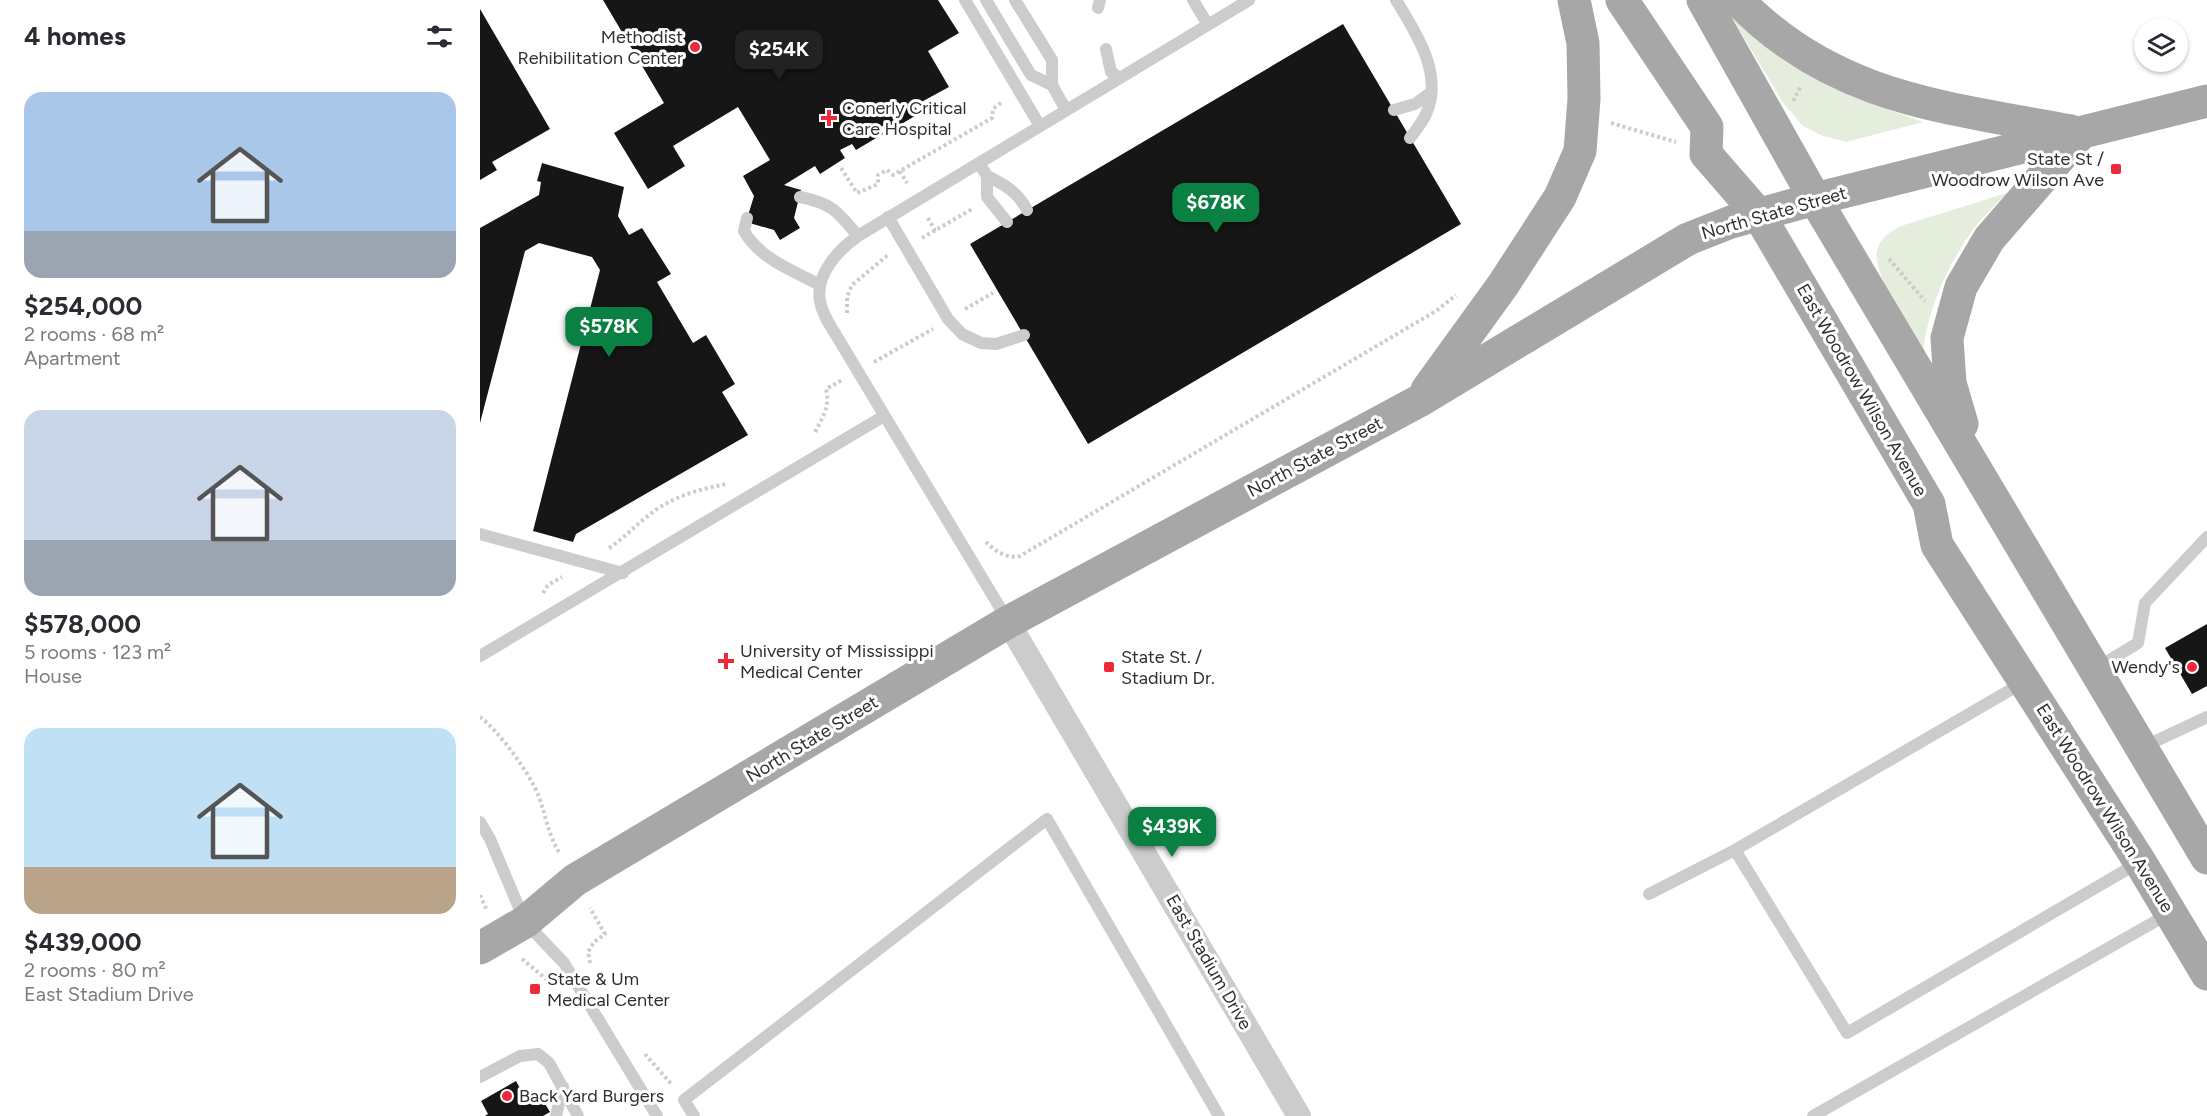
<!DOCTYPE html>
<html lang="en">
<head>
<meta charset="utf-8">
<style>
	body { margin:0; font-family:Figtree,sans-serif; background:#f7f7f7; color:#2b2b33; height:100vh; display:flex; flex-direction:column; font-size:22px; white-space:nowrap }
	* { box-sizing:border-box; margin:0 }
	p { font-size:20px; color:#7c7c81 }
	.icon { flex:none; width:33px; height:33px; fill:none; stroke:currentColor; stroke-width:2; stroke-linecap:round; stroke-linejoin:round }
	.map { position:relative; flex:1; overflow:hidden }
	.sheet { display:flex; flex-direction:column; background:#fff; width:480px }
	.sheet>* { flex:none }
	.controls { position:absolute; left:1654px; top:18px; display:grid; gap:12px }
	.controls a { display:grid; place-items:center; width:54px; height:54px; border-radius:50%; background:#fff; box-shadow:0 2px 4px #0004; font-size:30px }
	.price { position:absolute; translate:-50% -51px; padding:0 14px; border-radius:12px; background:#0b8043; color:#fff; font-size:20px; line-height:39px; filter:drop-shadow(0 2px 3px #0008) }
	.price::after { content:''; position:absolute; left:50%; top:36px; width:18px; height:14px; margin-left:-9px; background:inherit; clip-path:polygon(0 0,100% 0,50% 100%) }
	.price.current { background:#222; color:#fff }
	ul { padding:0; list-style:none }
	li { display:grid; align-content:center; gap:12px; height:318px; padding:0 24px }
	li span { display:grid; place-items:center; height:186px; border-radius:18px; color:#555 }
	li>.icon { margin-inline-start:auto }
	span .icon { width:108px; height:108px; fill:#fffc; stroke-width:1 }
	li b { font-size:26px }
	h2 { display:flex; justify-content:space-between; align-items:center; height:72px; padding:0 24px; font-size:26px }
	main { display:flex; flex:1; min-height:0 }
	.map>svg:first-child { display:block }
	.green { fill:#e5eddc }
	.building { fill:#161616 }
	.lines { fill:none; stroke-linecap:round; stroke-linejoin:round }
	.path { stroke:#ccc; stroke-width:4; stroke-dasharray:3 3; stroke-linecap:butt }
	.service { stroke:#ccc; stroke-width:12 }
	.minor { stroke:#ccc; stroke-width:24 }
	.primary { stroke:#a7a7a7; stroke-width:33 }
	.poi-dot { fill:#ee2939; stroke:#fff; stroke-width:2 }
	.labels { text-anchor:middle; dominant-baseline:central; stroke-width:6; stroke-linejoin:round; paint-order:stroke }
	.poi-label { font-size:18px; fill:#2f2f2f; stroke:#fff; text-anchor:start }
	.street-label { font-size:18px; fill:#2f2f2f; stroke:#fff }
</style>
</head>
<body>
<main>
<section class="sheet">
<h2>4 homes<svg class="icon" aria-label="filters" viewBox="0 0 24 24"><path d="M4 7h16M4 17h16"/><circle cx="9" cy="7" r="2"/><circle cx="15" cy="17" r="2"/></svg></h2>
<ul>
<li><span style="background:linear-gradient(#a9c7e8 75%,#9aa5b1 0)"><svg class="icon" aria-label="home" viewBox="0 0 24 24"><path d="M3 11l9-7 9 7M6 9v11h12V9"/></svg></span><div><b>$254,000</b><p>2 rooms · 68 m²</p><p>Apartment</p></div></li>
<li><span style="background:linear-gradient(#c9d6e8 70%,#9aa5b1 0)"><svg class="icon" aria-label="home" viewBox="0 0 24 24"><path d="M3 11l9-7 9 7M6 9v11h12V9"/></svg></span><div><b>$578,000</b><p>5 rooms · 123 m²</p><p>House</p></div></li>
<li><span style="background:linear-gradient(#bfe0f5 75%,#b9a48a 0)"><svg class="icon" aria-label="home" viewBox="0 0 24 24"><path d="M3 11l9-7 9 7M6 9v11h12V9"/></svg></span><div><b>$439,000</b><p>2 rooms · 80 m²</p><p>East Stadium Drive</p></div></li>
</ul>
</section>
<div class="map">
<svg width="1727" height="1116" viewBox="0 0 1727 1116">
	<rect width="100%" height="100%" fill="#fff"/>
	<path class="green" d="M 1249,13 L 1385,101 L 1443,122 L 1366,142 L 1343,136 L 1323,126 L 1304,104 Z
		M 1527,193 C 1517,204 1504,215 1495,227 C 1468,264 1449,305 1443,351 C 1431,331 1391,272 1397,251 C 1400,238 1410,232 1421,226 Z"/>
	<path class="building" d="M 123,0 L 458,0 L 479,33 L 448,51 L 469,87 L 434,106 L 440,113 L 413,129 L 409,122 L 399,128 L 403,134 L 376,150 L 372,144 L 360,150 L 365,158 L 340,174 L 335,166 L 304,185 L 321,190 L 314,218 L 320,228 L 300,240 L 294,230 L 266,222 L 274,196 L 263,176 L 290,160 L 258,107 L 193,146 L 205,166 L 168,189 L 134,133 L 184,103 Z
		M 0,9 L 70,129 L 12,162 L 17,170 L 0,180 Z
		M 863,24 L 981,224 L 608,444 L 490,244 Z
		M 62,163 L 144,187 L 138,216 L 149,235 L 162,228 L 191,274 L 177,282 L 213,343 L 226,335 L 255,384 L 242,392 L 268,435 L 96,534 L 93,542 L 53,531 L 120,270 L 112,257 L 59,243 L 45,251 L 0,423 L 0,228 L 59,195 L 61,182 L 57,181 Z
		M 1727,624 L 1727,686 L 1712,694 L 1685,648 Z
		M 36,1081 L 46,1099 L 58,1092 L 70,1112 L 63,1116 L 5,1116 L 8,1114 L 1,1101 Z"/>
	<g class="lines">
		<path class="path" d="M 1313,101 L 1321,86
			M 1131,123 L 1196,142
			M 361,168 L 377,193 L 398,184 L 398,175 L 407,170 L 413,175 L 512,118 L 513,109 L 522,102
			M 420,171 L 427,183
			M 448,218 L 455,231
			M 442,238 L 492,209
			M 1409,259 L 1445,301
			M 485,309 L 513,293
			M 367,313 L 367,297 L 372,285 L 408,255
			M 394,362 L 453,329
			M 335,432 C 343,417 350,407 346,389 L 362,380
			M 506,542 C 515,551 527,559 540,556 L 956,311 L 976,295
			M 129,548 C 144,538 155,526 169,515 C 191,497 219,489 247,484
			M 63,593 L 68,585 L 82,577
			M 0,717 C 19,731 51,775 59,797 C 67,819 67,832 80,854
			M 0,895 L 7,911
			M 42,959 L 71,983
			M 110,963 L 108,952 L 114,942 L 125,934 L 110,908
			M 165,1054 L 192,1085"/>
		<path class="service" d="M 485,0 L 560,126
			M 506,0 L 551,75 L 572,85
			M 535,0 L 572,60 L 572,85 L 586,110
			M 713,0 L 728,25
			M 916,0 C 936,33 964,74 946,114 C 942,123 935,131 930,138
			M 618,8 L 620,0
			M 626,49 L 631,72 L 640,78
			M 914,110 L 935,104 L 950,93
			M 499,163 L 507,176 L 507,197 L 527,222
			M 507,176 C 524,184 539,193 547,210
			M 320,197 C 352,203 358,212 378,236
			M 408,217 L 468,319 L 482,334 L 501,343 L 516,344 L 544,335
			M 267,218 L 264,231 C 280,259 312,270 340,285
			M 0,534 L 143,573
			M 528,621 L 356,335 C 350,325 342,314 340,301 C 335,275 358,250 378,236 L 769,0
			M 0,656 L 404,416
			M 1615,669 L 1658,643 L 1665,603 L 1727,537
			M 1544,682 L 1255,850 L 1367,1033 L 1658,863
			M 1663,747 L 1727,717
			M 0,822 L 10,839 L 45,922 L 84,963 L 177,1116
			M 1169,894 L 1255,850
			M 0,1077 L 40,1056 L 58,1054 L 69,1063 L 98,1116
			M 76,1116 L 83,1087
			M 214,1116 L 204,1100 L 567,819 L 739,1116
			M 1333,1116 L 1690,913"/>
		<path class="minor" d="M 528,622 L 819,1116"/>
		<path class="primary" d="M 1142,0 L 1227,127 L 1226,154 L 1279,215 L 1449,504 L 1457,545 L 1660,862 L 1727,974
			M 1223,0 L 1335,199 L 1727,858
			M 1258,0 C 1352,98 1464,107 1591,131
			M 947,390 L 1023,285 L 1080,197 L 1100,151 L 1104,99 L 1103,43 L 1094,0
			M 1482,424 L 1470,383 L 1467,338 L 1481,287 L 1509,239 L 1601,133
			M 0,948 L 45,922 L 95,880 L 528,622 L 939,401 L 1208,239 L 1251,222 L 1335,199 L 1727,101"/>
	</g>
	<g class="poi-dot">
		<circle cx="215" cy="47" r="6"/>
		<path d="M346 109h6v6h6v6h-6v6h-6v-6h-6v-6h6z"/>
		<rect x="1630" y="163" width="12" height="12" rx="3"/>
		<path d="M243 652h6v6h6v6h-6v6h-6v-6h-6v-6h6z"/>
		<rect x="623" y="661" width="12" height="12" rx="3"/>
		<circle cx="1712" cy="667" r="6"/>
		<rect x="49" y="983" width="12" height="12" rx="3"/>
		<circle cx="27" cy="1096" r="6"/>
	</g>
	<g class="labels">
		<g class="poi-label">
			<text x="203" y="37" text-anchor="end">Methodist<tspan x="203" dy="21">Rehibilitation Center</tspan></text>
			<text x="362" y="108">Conerly Critical<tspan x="362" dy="21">Care Hospital</tspan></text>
			<text x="1624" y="159" text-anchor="end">State St /<tspan x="1624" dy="21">Woodrow Wilson Ave</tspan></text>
			<text x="260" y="651">University of Mississippi<tspan x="260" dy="21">Medical Center</tspan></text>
			<text x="641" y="657">State St. /<tspan x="641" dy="21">Stadium Dr.</tspan></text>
			<text x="1700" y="667" text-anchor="end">Wendy's</text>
			<text x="67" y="979">State &amp; Um<tspan x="67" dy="21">Medical Center</tspan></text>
			<text x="39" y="1096">Back Yard Burgers</text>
		</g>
		<g class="street-label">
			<text transform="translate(1294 213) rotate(-16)">North State Street</text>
			<text transform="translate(1382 390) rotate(60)">East Woodrow Wilson Avenue</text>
			<text transform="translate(835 457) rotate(-28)">North State Street</text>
			<text transform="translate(332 739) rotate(-31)">North State Street</text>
			<text transform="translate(1625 808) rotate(58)">East Woodrow Wilson Avenue</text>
			<text transform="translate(729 962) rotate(60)">East Stadium Drive</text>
		</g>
	</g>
</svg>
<div class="controls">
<a><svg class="icon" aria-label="layers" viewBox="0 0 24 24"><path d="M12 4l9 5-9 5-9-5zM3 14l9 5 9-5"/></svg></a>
</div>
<b class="price current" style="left:299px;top:81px">$254K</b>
<b class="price" style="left:736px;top:234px">$678K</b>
<b class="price" style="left:129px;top:358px">$578K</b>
<b class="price" style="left:692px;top:858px">$439K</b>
</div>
</main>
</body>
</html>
